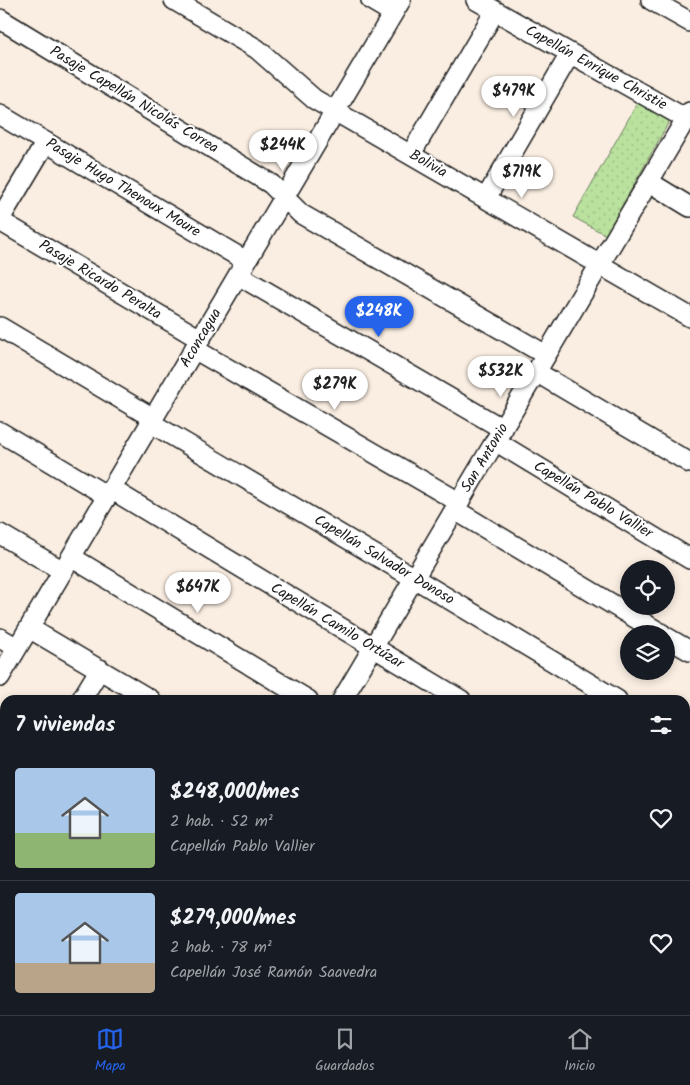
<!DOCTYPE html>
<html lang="es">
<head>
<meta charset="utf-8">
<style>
	body { margin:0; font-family:Kalam,sans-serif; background:#20242c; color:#f1f3f6; height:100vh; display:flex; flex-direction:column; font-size:19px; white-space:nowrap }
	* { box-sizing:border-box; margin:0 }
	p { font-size:16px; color:#9ea1a6 }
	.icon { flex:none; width:28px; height:28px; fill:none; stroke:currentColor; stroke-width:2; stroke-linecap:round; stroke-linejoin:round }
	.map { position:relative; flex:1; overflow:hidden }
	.sheet { position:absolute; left:0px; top:695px; width:690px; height:320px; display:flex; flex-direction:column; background:#171b24; border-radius:15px 15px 0 0; box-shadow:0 2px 8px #0003 }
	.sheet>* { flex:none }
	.tools { position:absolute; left:620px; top:560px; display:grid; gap:10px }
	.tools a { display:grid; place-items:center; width:55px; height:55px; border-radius:50%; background:#171b24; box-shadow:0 2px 8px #0003; font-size:25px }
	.price { position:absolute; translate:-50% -42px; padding:0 11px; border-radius:18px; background:#fff; color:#222; font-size:16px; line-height:32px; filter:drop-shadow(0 1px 2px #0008) }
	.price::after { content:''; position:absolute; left:50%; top:30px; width:15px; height:11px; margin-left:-8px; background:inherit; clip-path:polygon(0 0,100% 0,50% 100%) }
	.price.on { background:#2563eb; color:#fff }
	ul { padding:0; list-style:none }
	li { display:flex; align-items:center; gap:15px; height:125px; padding:0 15px }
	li+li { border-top:1px solid #363941 }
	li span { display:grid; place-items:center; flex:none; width:140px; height:100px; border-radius:5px; color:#555 }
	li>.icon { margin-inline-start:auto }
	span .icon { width:60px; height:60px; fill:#fffc; stroke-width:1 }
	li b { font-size:21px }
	h2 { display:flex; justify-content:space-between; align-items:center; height:60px; padding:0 15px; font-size:21px }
	.dock { display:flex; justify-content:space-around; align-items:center; height:70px; border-top:1px solid #363941; background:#171b24; font-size:14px; color:#9ea1a6 }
	.dock a { display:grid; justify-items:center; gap:2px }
	.dock .on { color:#2563eb }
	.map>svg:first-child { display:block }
	.grass { fill:url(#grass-dots); stroke:#6b7f5d }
	.building { fill:url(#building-cross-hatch); stroke:#1c1c1c; filter:url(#shadow) }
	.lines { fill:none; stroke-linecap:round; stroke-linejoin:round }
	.street-casing { stroke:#1c1c1c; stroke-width:22 }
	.secondary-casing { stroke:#1c1c1c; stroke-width:30 }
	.street { stroke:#fff; stroke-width:19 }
	.secondary { stroke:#fff; stroke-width:26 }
	.labels { text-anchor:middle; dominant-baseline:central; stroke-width:4; stroke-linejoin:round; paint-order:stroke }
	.street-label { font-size:15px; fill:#1c1c1c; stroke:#fff }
</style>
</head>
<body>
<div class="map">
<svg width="690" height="1015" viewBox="0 0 690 1015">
	<defs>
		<pattern id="grass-dots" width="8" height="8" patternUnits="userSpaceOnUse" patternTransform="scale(1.25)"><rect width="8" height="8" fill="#bae29e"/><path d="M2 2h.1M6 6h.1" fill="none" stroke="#9fc188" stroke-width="1.8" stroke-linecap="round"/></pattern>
		<pattern id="building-cross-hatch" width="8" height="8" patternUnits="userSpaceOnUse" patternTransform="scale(1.25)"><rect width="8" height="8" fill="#eec69e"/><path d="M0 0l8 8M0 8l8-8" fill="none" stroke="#ca8"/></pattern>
		<filter id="shadow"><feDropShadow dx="4.5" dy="-4.5" stdDeviation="0" flood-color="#0004"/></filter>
	</defs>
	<rect width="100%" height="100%" fill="#faeee2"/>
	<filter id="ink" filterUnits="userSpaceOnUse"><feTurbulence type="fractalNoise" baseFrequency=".02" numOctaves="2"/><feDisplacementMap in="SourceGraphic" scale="10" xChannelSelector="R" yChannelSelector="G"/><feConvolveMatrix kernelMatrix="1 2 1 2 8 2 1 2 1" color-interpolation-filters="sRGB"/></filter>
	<g filter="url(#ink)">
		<path class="grass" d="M 638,102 L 670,120 L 606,235 L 573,217 Z"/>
		<path class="building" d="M 375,1010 L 430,1010 L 427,1015 L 383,1015 Z"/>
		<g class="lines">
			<defs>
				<path id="street" d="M 174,0 L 257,49 L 314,99 L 690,317
					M 371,0 L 393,13
					M 476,0 L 690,121
					M 651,0 L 690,22
					M 0,19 L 271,184 L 301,214 L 546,355
					M 0,115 L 246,261
					M 411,154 L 495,11
					M 649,182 L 690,207
					M 486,198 L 570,54
					M 0,219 L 46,142
					M 0,221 L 200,339
					M 238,275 L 503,429
					M 0,327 L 153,418
					M 194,349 L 459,502
					M 536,372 L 690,463
					M 151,423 L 414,578 L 617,700
					M 0,432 L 107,496
					M 495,441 L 690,559
					M 111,489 L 461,700
					M 455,510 L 662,634
					M 0,534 L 63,571
					M 71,557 L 308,700
					M 29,628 L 151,700
					M 666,637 L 690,651
					M 0,638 L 17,648
					M 0,677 L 401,0
					M 81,700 L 100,669
					M 342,700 L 690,112
					M 0,806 L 5,809
					M 0,941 L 5,944
					M 118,1010 L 126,1015
					M 352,1010 L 361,1015
					M 156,1015 L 159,1010"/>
				<path id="secondary" d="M 685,762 L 690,754
					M 549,1010 L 556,1015"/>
			</defs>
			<use href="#street" class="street-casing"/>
			<use href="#secondary" class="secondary-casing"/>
			<use href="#street" class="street"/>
			<use href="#secondary" class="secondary"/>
		</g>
	</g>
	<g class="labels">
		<g class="street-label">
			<text transform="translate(596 68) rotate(29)">Capellán Enrique Christie</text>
			<text transform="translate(134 100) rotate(31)">Pasaje Capellán Nicolás Correa</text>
			<text transform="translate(428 164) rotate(30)">Bolivia</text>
			<text transform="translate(123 188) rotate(31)">Pasaje Hugo Thenoux Moure</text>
			<text transform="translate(100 280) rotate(31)">Pasaje Ricardo Peralta</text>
			<text transform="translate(201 338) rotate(-59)">Aconcagua</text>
			<text transform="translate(485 458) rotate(-59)">San Antonio</text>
			<text transform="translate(593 500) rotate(31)">Capellán Pablo Vallier</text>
			<text transform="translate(384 560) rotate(31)">Capellán Salvador Donoso</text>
			<text transform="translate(337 626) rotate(31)">Capellán Camilo Ortúzar</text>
		</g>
	</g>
</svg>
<div class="tools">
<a><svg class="icon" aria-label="locate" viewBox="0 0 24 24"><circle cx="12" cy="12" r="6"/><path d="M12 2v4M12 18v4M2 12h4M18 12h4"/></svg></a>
<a><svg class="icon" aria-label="layers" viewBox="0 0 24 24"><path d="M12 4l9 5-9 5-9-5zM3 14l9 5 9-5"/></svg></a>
</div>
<b class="price" style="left:514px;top:118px">$479K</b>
<b class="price" style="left:283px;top:172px">$244K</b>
<b class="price" style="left:522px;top:199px">$719K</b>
<b class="price on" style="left:379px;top:338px">$248K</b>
<b class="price" style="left:501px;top:398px">$532K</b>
<b class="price" style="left:335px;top:411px">$279K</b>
<b class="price" style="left:198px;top:614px">$647K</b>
<section class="sheet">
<h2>7 viviendas<svg class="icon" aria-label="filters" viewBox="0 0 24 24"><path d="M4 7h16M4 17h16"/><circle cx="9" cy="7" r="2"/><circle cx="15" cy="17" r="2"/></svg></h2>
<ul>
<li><span style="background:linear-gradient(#a9c7e8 65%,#8fb573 0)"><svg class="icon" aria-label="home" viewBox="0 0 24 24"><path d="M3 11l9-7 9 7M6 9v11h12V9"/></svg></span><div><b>$248,000/mes</b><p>2 hab. · 52 m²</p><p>Capellán Pablo Vallier</p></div><svg class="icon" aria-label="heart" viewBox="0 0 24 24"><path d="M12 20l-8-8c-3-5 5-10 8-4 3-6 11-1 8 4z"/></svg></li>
<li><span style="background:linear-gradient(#a9c7e8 70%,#b9a48a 0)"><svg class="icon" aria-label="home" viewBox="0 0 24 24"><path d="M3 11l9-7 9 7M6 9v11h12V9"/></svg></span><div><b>$279,000/mes</b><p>2 hab. · 78 m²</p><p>Capellán José Ramón Saavedra</p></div><svg class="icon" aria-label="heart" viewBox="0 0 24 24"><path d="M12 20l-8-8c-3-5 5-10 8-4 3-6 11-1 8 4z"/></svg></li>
</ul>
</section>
</div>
<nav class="dock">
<a class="on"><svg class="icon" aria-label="map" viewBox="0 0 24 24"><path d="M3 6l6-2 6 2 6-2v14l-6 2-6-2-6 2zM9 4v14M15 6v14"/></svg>Mapa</a>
<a><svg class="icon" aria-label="saved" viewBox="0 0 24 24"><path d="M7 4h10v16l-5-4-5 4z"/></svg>Guardados</a>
<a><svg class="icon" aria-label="home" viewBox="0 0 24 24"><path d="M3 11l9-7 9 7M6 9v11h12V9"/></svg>Inicio</a>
</nav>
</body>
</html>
